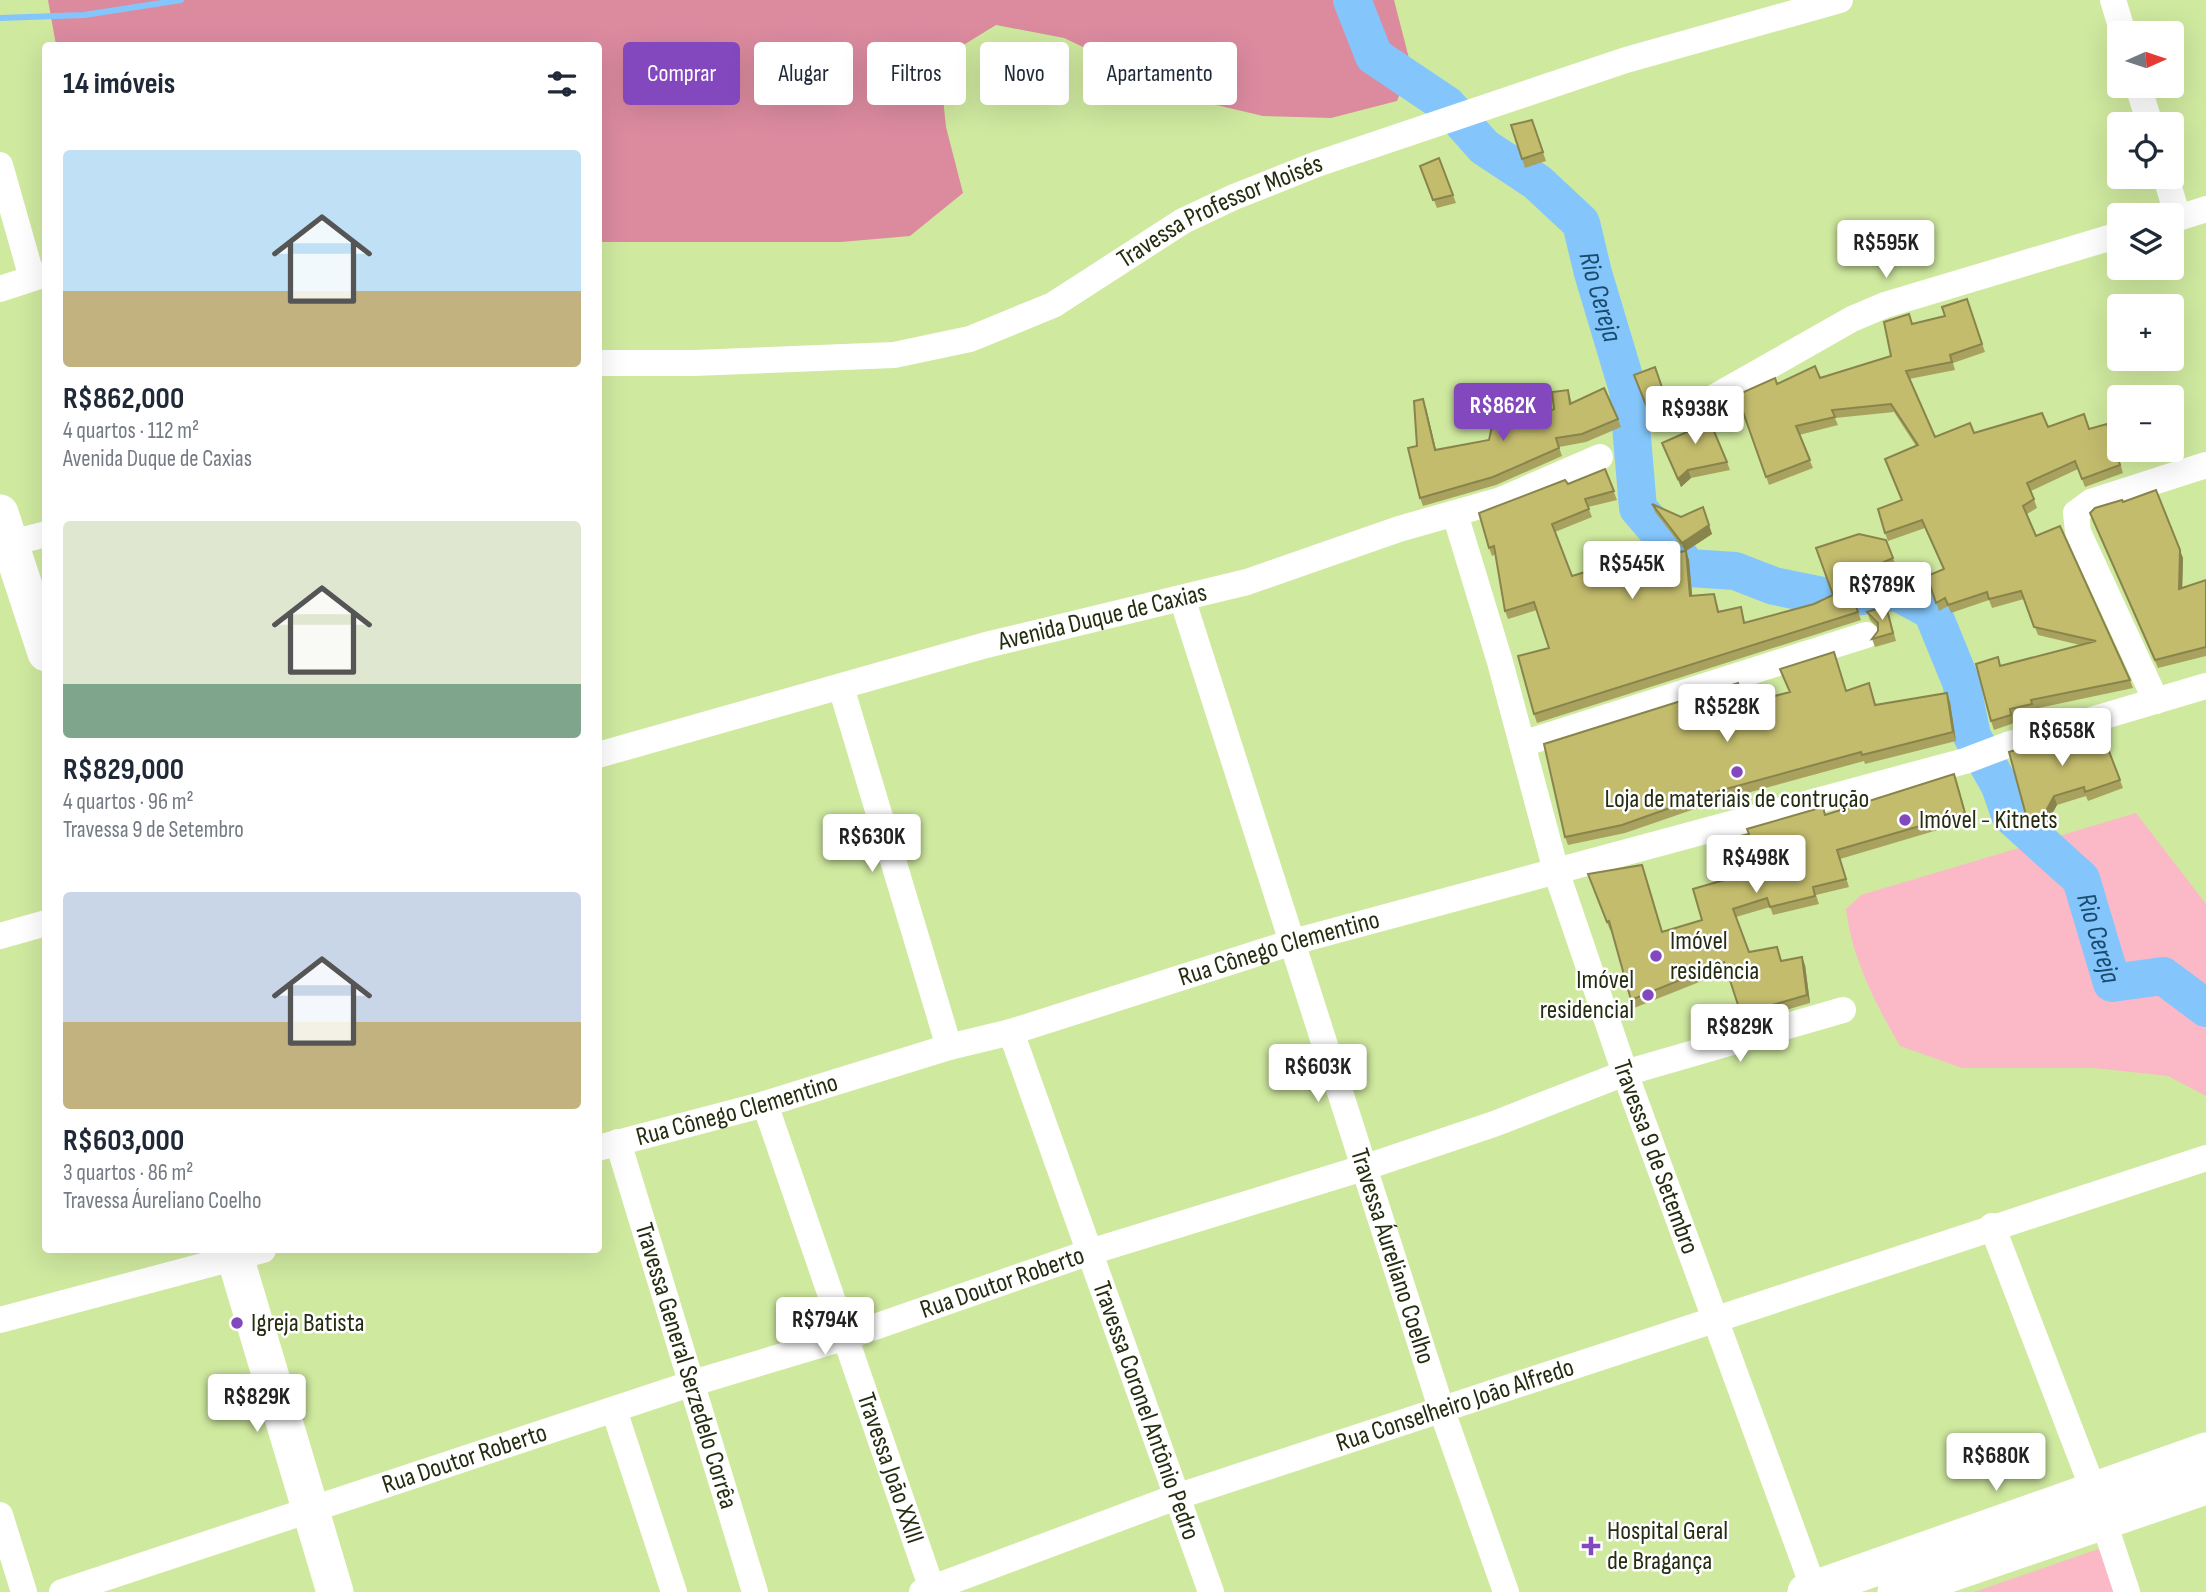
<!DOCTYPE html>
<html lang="pt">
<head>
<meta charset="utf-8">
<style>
	body { margin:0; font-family:"Sofia Sans Condensed",sans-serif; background:#f2f2f3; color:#1f2937; height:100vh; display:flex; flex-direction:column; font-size:26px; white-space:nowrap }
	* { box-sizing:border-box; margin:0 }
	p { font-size:23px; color:#747a83 }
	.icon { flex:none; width:38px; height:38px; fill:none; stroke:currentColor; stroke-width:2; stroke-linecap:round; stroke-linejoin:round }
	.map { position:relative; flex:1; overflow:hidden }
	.panel { position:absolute; left:42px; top:42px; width:560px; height:1211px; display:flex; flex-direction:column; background:#fff; border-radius:7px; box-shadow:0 7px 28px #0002 }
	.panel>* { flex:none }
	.top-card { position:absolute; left:623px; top:42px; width:665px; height:63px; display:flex; gap:14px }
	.needle { width:46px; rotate:87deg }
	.buttons { position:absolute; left:2107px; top:21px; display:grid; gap:14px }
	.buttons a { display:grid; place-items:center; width:77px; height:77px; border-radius:7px; background:#fff; box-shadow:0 7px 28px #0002; font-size:35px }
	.price { position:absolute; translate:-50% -60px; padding:0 16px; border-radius:7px; background:#fff; color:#222; font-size:23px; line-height:46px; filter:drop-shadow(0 2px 4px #0008) }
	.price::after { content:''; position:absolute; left:50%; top:42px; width:21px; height:16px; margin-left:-10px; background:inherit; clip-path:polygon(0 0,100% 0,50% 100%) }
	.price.active { background:#8348be; color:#fff }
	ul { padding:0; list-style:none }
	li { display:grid; align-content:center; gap:14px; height:371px; padding:0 21px }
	li span { display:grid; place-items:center; height:217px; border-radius:7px; color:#555 }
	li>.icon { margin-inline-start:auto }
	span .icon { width:126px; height:126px; fill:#fffc; stroke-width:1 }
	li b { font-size:30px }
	h2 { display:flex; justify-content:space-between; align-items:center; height:84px; padding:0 21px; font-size:30px }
	.chip { padding:0 24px; border-radius:7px; background:#fff; box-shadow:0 7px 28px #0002; font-size:24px; line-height:63px }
	.chip.active { background:#8348be; color:#fff }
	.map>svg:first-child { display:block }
	.green { fill:#fbb9c7 }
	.forest { fill:#dc8b9f }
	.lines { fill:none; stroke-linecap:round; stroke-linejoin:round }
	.stream { stroke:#84c6fb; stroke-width:6 }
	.river { stroke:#84c6fb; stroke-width:38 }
	.street { stroke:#fff; stroke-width:26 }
	.secondary { stroke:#fff; stroke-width:37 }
	.wall { fill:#a8a25e }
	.shaded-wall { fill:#88844c }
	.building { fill:#c3bc6d; stroke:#88844c; stroke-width:2 }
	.poi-dot { fill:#8348be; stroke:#fefefe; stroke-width:2.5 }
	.labels { text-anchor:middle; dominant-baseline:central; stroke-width:5; stroke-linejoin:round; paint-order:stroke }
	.street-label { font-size:26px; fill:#242d10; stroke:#fefefe }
	.poi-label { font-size:26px; fill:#242d10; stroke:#fefefe; text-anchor:start }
	.water-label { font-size:28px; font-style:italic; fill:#1a4a6e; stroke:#fefefe }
</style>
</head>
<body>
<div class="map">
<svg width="2206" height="1592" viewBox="0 0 2206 1592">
	<rect width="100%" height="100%" fill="#cfe99f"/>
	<path class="green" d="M 2136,813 L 2206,904 L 2206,1096 L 2168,1076 L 2094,1068 L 1962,1068 L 1900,1046 C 1875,1003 1852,959 1846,909 L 1861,895 Z
		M 2104,1547 L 2118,1592 L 1974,1592 Z"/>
	<path class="forest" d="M 48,0 L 1394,0 L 1411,66 L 1397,101 L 1331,118 L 1263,116 L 1195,100 L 1064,38 L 996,25 L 939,60 L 946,127 L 963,193 L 910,236 L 841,242 L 599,242 L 598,46 L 56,45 Z"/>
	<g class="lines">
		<path class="stream" d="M 0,18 L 84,15 L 181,0"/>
		<path class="river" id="s1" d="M 1352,0 L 1374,56 L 1447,105 L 1484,147 L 1537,182 L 1581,223 L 1593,273 L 1628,390 L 1638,508 L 1689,568 L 1735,571 L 1774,586 L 1838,599 L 1897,592 L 1932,611 L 1961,682 L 1972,736 L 2000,786 L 2010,815 L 2081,879 L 2112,983 L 2163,976 L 2206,1008"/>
		<g class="street">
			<path d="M 2113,0 L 2123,33"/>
			<path d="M 2138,86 L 2150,124"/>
			<path d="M 0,165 L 32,278"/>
			<path d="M 2166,177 L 2178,218"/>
			<path d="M 2172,220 L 2206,209"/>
			<path d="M 0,289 L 46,274"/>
			<path id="s2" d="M 598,363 L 694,363 L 894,355 L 970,339 L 1053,305 L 1183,221 L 1234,197 L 1317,164 L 1626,60 L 1840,0"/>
			<path d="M 1688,412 L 1852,319 L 1885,305 L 2119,235"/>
			<path id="s3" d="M 1455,514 L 1500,662 L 1556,871 L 1625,1073 L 1815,1592"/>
			<path d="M 0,546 L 46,534"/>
			<path id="s4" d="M 1182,598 L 1442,1411 L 1506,1592"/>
			<path d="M 841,687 L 949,1047"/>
			<path d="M 2156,701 L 2078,532 L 2076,513 L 2091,502 L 2206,465"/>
			<path d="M 1522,744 L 1866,635"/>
			<path id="s5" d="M 598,755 L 986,645 L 1247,582 L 1399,529 L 1501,500 L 1600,457"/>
			<path d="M 0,936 L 46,923"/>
			<path id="s6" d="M 1011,1032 L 1211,1592"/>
			<path id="s7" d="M 765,1104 L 933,1592"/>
			<path id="s8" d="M 618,1142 L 755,1592"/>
			<path id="s9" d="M 598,1148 L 765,1104 L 949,1047 L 1011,1032 L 1293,942 L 1965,761 L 2010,744 L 2206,686"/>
			<path d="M 1992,1226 L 2093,1489 L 2127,1592"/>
			<path d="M 0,1320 L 263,1250"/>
			<path d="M 614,1410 L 674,1592"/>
			<path d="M 0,1515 L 24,1592"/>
			<path id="s10" d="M 62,1592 L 693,1383 L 843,1338 L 1090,1252 L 1363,1168 L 1494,1124 L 1625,1073 L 1843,1010"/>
			<path id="s11" d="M 922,1592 L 1176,1497 L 2206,1158"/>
		</g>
		<path class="secondary" d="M 0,513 L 46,653
			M 233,1250 L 335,1592
			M 1806,1592 L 2206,1451
			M 1896,1592 L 2206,1486"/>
	</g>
	<path class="wall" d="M 1532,120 L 1546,161 L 1525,168 L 1511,125 Z
		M 1439,158 L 1456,203 L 1437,208 L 1420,166 Z
		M 1967,299 L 1985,352 L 1953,363 L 1955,370 L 1909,379 L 1935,437 L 2048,427 L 2089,429 L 2111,432 L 2123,473 L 2085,487 L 2078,469 L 2031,491 L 2037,508 L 2027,514 L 2036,536 L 2130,680 L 2133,688 L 2034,709 L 2035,713 L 2013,718 L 2014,723 L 1994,730 L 1991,721 L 2001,666 L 2080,645 L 2038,635 L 2024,599 L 1992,608 L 1989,600 L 1951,613 L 1948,606 L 1939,611 L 1927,576 L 1943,569 L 1925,528 L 1888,541 L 1885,533 L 1901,500 L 1916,446 L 1894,412 L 1835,418 L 1838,425 L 1799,435 L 1813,468 L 1769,485 L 1737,395 L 1777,384 L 1820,378 L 1891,356 L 1912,324 L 1945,316 Z
		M 1568,390 L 1572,403 L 1618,419 L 1621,427 L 1586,442 L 1559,447 L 1562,456 L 1496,485 L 1423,506 L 1420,498 L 1417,446 L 1426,408 L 1436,450 L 1489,440 L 1510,425 L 1554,409 Z
		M 1666,451 L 1727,462 L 1730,470 L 1691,478 L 1681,487 Z
		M 1605,469 L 1617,500 L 1588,507 L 1592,517 L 1555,532 L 1572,576 L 1685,551 L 1655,512 L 1652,504 L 1681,517 L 1703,507 L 1712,534 L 1686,551 L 1689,560 L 1692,596 L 1714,594 L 1719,611 L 1741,607 L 1745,623 L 1814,604 L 1833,595 L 1816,548 L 1886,540 L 1896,566 L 1849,587 L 1861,620 L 1537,723 L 1534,714 L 1549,648 L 1537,610 L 1508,619 L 1505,611 L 1496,554 L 1492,556 L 1489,548 L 1568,484 Z
		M 2123,502 L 2183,558 L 2182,588 L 2206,580 L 2206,656 L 2158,668 L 2090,513 Z
		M 1867,612 L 1889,615 L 1896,641 L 1875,647 L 1872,639 L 1878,631 L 1878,628 L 1870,620 Z
		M 1834,652 L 1846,691 L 1872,692 L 1876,705 L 1950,702 L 1956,741 L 1865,764 L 1864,761 L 1718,801 L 1625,833 L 1568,845 L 1565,837 L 1745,704 L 1789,693 Z
		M 2099,725 L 2123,788 L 2088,801 L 2086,796 L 2057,805 L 2044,828 L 2029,823 L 2026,815 Z
		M 1957,782 L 1968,821 L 1840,859 L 1849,887 L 1816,895 L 1819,904 L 1773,915 L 1770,907 L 1736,917 L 1749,952 L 1781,961 L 1805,965 L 1810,1003 L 1744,1022 L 1727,971 L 1634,1008 L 1611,930 L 1610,930 L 1588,874 L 1663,931 L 1702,920 L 1731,878 L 1825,815 Z"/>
	<path class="shaded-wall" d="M 1655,367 L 1670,411 L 1654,423 L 1650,415 Z
		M 1423,399 L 1426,408 L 1438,458 L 1435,450 Z
		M 1688,470 L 1691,478 L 1681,487 L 1678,479 Z
		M 1709,525 L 1712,534 L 1686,551 L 1689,560 L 1693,605 L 1690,596 L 1685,551 L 1682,543 Z
		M 2180,550 L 2183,558 L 2182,597 L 2179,589 Z
		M 1947,693 L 1950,702 L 1956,741 L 1953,732 Z
		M 2054,796 L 2057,805 L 2044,828 L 2041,820 Z
		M 1802,957 L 1805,965 L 1810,1003 L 1807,995 Z"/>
	<path class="building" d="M 1532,120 L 1543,152 L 1522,159 L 1511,125 Z
		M 1439,158 L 1453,195 L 1433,200 L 1420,166 Z
		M 1967,299 L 1982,344 L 1950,355 L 1952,362 L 1906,371 L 1935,437 L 1970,423 L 1974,433 L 2042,413 L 2048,427 L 2084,414 L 2089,429 L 2107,424 L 2120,465 L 2082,479 L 2075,461 L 2027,483 L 2034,499 L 2023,506 L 2036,536 L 2060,526 L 2130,680 L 2031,700 L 2032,704 L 2010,709 L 2011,715 L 1991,721 L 1976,664 L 1998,657 L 2000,666 L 2096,641 L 2034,627 L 2021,591 L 1989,599 L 1987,592 L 1948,605 L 1945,598 L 1936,603 L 1927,576 L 1944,569 L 1922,520 L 1885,533 L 1878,509 L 1902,500 L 1885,459 L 1918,445 L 1891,404 L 1832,410 L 1835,417 L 1796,426 L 1810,460 L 1766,477 L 1737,395 L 1775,378 L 1777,384 L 1815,366 L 1820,378 L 1891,356 L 1884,322 L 1909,314 L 1912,324 L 1945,316 L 1942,307 Z
		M 1655,367 L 1667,402 L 1650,415 L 1634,375 Z
		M 1604,388 L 1618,419 L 1582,434 L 1556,438 L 1559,448 L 1493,477 L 1420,498 L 1408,448 L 1417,446 L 1414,401 L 1423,399 L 1435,450 L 1489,440 L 1492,426 L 1510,425 L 1554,409 L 1552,392 L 1568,390 L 1570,404 Z
		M 1705,410 L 1727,462 L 1688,470 L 1678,479 L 1662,443 L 1687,432 L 1682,421 Z
		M 1605,469 L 1614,491 L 1585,499 L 1589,509 L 1552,524 L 1572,576 L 1602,567 L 1601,564 L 1686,551 L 1690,596 L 1714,594 L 1718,612 L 1741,607 L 1744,623 L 1814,604 L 1833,595 L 1816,548 L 1859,534 L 1886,540 L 1893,558 L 1846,579 L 1858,612 L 1534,714 L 1518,656 L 1549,648 L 1534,602 L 1505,611 L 1494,546 L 1489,548 L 1479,513 L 1565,480 L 1568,484 Z
		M 2156,490 L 2180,550 L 2179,589 L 2206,580 L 2206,647 L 2155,660 L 2090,513 L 2095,508 L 2122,500 L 2123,502 Z
		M 1652,504 L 1681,517 L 1703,507 L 1709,525 L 1682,543 Z
		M 1886,606 L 1893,633 L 1872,639 L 1878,631 L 1878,623 L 1867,612 Z
		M 1834,652 L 1846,691 L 1869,683 L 1875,705 L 1947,693 L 1953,732 L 1862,755 L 1861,752 L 1715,792 L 1622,825 L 1565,837 L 1544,744 L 1738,683 L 1744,704 L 1790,692 L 1780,669 Z
		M 2099,725 L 2120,780 L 2085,792 L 2084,787 L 2054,796 L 2041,820 L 2026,815 L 2009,752 Z
		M 1954,774 L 1965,813 L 1837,850 L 1846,879 L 1813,887 L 1815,896 L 1770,907 L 1767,898 L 1733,909 L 1749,952 L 1777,947 L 1781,961 L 1802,957 L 1807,995 L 1741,1014 L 1724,962 L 1631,1000 L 1609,921 L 1607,922 L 1588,874 L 1642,865 L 1662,932 L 1702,920 L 1693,889 L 1731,878 L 1720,841 L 1749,834 L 1747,829 L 1823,807 L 1825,815 Z"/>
	<g class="poi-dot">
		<circle cx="1737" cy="772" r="7"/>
		<circle cx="1905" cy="820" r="7"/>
		<circle cx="1656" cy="956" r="7"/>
		<circle cx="1648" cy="995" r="7"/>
		<circle cx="237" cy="1323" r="7"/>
		<path d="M1587.5 1535.5h7v7h7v7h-7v7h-7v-7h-7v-7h7z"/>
	</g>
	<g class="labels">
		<g class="street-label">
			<text stroke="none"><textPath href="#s2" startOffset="656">Travessa Professor Moisés</textPath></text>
			<text stroke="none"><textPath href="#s5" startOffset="523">Avenida Duque de Caxias</textPath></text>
			<text stroke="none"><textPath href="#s9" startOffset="710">Rua Cônego Clementino</textPath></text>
			<text stroke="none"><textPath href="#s9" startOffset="144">Rua Cônego Clementino</textPath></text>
			<text stroke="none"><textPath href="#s3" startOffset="674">Travessa 9 de Setembro</textPath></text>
			<text stroke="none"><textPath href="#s4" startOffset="691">Travessa Áureliano Coelho</textPath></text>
			<text stroke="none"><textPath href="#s10" startOffset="990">Rua Doutor Roberto</textPath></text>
			<text stroke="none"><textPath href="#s8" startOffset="234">Travessa General Serzedelo Corrêa</textPath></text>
			<text stroke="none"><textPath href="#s11" startOffset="565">Rua Conselheiro João Alfredo</textPath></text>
			<text stroke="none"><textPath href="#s6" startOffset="402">Travessa Coronel Antônio Pedro</textPath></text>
			<text stroke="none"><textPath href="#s10" startOffset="424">Rua Doutor Roberto</textPath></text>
			<text stroke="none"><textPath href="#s7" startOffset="385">Travessa João XXIII</textPath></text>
		</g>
		<g class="poi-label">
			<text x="1737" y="799" text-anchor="middle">Loja de materiais de contrução</text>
			<text x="1919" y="820">Imóvel - Kitnets</text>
			<text x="1670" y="941">Imóvel<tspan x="1670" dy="30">residência</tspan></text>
			<text x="1634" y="980" text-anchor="end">Imóvel<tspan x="1634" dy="30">residencial</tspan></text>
			<text x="251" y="1323">Igreja Batista</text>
			<text x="1607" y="1531">Hospital Geral<tspan x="1607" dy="30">de Bragança</tspan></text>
		</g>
		<g class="water-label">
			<text stroke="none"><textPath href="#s1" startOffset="404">Rio Cereja</textPath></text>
			<text stroke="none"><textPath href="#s1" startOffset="1328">Rio Cereja</textPath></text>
		</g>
	</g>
</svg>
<div class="buttons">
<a><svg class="needle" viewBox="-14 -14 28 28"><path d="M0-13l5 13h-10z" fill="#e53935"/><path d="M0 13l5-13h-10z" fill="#747a83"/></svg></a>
<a><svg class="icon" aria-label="locate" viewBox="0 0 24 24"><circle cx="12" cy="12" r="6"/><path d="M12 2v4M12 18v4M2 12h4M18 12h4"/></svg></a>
<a><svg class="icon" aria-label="layers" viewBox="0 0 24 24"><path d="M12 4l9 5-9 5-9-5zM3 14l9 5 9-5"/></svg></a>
<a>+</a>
<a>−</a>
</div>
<b class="price" style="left:1886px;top:280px">R$595K</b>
<b class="price active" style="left:1503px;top:443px">R$862K</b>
<b class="price" style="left:1695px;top:446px">R$938K</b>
<b class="price" style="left:1632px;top:601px">R$545K</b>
<b class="price" style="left:1882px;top:622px">R$789K</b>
<b class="price" style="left:1727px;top:744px">R$528K</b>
<b class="price" style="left:2062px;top:768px">R$658K</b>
<b class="price" style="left:872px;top:874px">R$630K</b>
<b class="price" style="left:1756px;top:895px">R$498K</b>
<b class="price" style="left:1740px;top:1064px">R$829K</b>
<b class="price" style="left:1318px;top:1104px">R$603K</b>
<b class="price" style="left:825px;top:1357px">R$794K</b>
<b class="price" style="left:257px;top:1434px">R$829K</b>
<b class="price" style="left:1996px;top:1493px">R$680K</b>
<div class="top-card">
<a class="chip active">Comprar</a>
<a class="chip">Alugar</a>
<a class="chip">Filtros</a>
<a class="chip">Novo</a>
<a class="chip">Apartamento</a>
</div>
<section class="panel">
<h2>14 imóveis<svg class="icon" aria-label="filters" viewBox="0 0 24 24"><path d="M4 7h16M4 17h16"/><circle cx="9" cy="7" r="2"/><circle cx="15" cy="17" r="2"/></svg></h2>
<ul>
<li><span style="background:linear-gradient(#bfe0f5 65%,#c2b280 0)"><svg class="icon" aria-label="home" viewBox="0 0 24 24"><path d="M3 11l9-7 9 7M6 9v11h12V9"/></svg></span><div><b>R$862,000</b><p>4 quartos · 112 m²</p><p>Avenida Duque de Caxias</p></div></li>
<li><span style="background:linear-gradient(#dfe7d0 75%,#7fa58c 0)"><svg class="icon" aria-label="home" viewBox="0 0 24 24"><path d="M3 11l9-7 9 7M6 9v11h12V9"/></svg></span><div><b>R$829,000</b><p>4 quartos · 96 m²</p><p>Travessa 9 de Setembro</p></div></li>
<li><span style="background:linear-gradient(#c9d6e8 60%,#c2b280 0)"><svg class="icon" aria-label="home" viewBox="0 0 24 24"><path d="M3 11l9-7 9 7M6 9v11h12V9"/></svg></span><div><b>R$603,000</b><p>3 quartos · 86 m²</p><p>Travessa Áureliano Coelho</p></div></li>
</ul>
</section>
</div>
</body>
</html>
